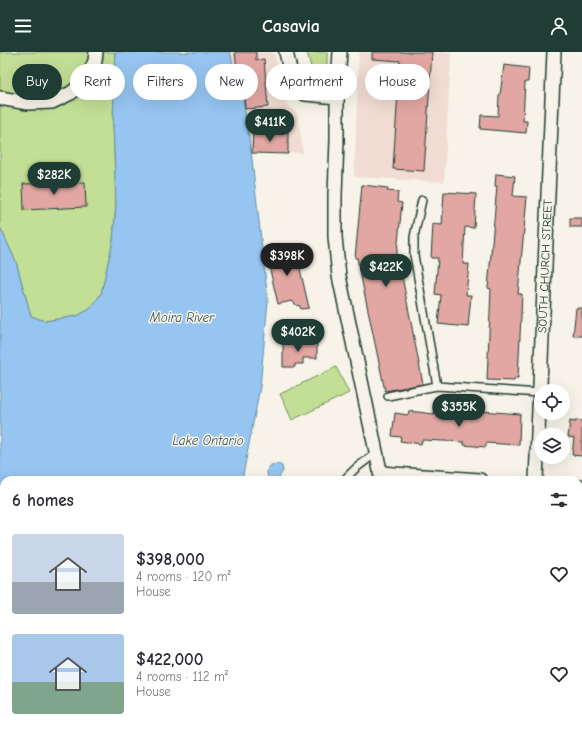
<!DOCTYPE html>
<html lang="en">
<head>
<meta charset="utf-8">
<style>
	body { margin:0; font-family:"Comic Neue",sans-serif; background:#f7f7f7; color:#2b2b33; height:100vh; display:flex; flex-direction:column; font-size:15px; white-space:nowrap }
	* { box-sizing:border-box; margin:0 }
	p { font-size:13px; color:#7c7c81 }
	.icon { flex:none; width:22px; height:22px; fill:none; stroke:currentColor; stroke-width:2; stroke-linecap:round; stroke-linejoin:round }
	.map { position:relative; flex:1; overflow:hidden }
	.side { position:absolute; left:0px; top:424px; width:582px; height:256px; display:flex; flex-direction:column; background:#fff; border-radius:12px 12px 0 0; box-shadow:0 4px 16px #0002 }
	.side>* { flex:none }
	.guide { position:absolute; left:12px; top:12px; width:558px; height:36px; display:flex; gap:8px }
	.buttons { position:absolute; left:534px; top:332px; display:grid; gap:8px }
	.buttons a { display:grid; place-items:center; width:36px; height:36px; border-radius:50%; background:#fff; box-shadow:0 4px 16px #0002; font-size:20px }
	.price { position:absolute; translate:-50% -34px; padding:0 9px; border-radius:14px; background:#1f3d34; color:#fff; font-size:13px; line-height:26px; filter:drop-shadow(0 1px 2px #0008) }
	.price::after { content:''; position:absolute; left:50%; top:24px; width:12px; height:9px; margin-left:-6px; background:inherit; clip-path:polygon(0 0,100% 0,50% 100%) }
	.price.selected { background:#222; color:#fff }
	ul { padding:0; list-style:none }
	li { display:flex; align-items:center; gap:12px; height:100px; padding:0 12px }
	li span { display:grid; place-items:center; flex:none; width:112px; height:80px; border-radius:4px; color:#555 }
	li>.icon { margin-inline-start:auto }
	span .icon { width:48px; height:48px; fill:#fffc; stroke-width:1 }
	li b { font-size:17px }
	h2 { display:flex; justify-content:space-between; align-items:center; height:48px; padding:0 12px; font-size:17px }
	.chip { padding:0 14px; border-radius:18px; background:#fff; box-shadow:0 4px 16px #0002; font-size:14px; line-height:36px }
	.chip.selected { background:#1f3d34; color:#fff }
	header { display:flex; justify-content:space-between; align-items:center; height:52px; padding:0 12px; background:#1f3d34; color:#fff; font-size:18px; font-weight:800 }
	.map>svg:first-child { display:block }
	.built { fill:#f1dcd3 }
	.green { fill:#c3de95; stroke:#718e64 }
	.water { fill:#96c5f1; stroke:#668fa5 }
	.building { fill:#e2a7a3; stroke:#1f3d34 }
	.lines { fill:none; stroke-linecap:round; stroke-linejoin:round }
	.service-casing { stroke:#1f3d34; stroke-width:10 }
	.minor-casing { stroke:#1f3d34; stroke-width:16 }
	.service { stroke:#f7f3e8; stroke-width:7 }
	.minor { stroke:#f7f3e8; stroke-width:13 }
	.labels { text-anchor:middle; dominant-baseline:central; stroke-width:3; stroke-linejoin:round; paint-order:stroke }
	.street-label { font-size:12px; fill:#1f3d34; stroke:#f7f3e8 }
	.water-label { font-size:13px; font-style:italic; fill:#37585a; stroke:#f7f3e8 }
</style>
</head>
<body>
<header><svg class="icon" aria-label="menu" viewBox="0 0 24 24"><path d="M4 6h16M4 12h16M4 18h16"/></svg>Casavia<svg class="icon" aria-label="person" viewBox="0 0 24 24"><circle cx="12" cy="8" r="4"/><path d="M4 21q1-7 8-7t8 7"/></svg></header>
<div class="map">
<svg width="582" height="680" viewBox="0 0 582 680">
	<rect width="100%" height="100%" fill="#f7f3e8"/>
	<filter id="ink" filterUnits="userSpaceOnUse"><feTurbulence type="fractalNoise" baseFrequency=".025" numOctaves="2"/><feDisplacementMap in="SourceGraphic" scale="8" xChannelSelector="R" yChannelSelector="G"/><feConvolveMatrix kernelMatrix="1 2 1 2 8 2 1 2 1" color-interpolation-filters="sRGB"/></filter>
	<g filter="url(#ink)">
		<path class="built" d="M 230,0 L 274,0 L 286,52 L 298,62 L 303,101 L 251,99 L 239,21 L 234,16 Z
			M 359,0 L 451,0 L 444,130 L 354,125 Z"/>
		<path class="green" d="M 0,0 L 115,0 L 113,72 L 116,152 L 113,189 L 101,242 L 90,257 L 77,264 L 45,269 L 31,264 L 16,210 L 0,175 Z
			M 307,0 L 327,0 L 327,32 L 315,30 Z
			M 336,315 L 349,341 L 292,368 L 280,342 Z
			M 578,447 L 582,447 L 582,680 L 476,680 L 473,676 L 578,676 Z"/>
		<path class="water" d="M 115,0 L 230,0 L 234,16 L 239,21 L 251,99 L 268,249 L 260,335 L 242,428 L 4,428 L 4,676 L 394,676 L 394,680 L 0,680 L 0,175 L 16,210 L 31,264 L 45,269 L 77,264 L 90,257 L 101,242 L 113,189 L 116,152 L 113,72 Z
			M 278,412 L 282,414 L 283,419 L 279,425 L 281,428 L 268,428 L 267,418 L 271,413 Z"/>
		<path class="building" d="M 235,0 L 256,0 L 256,8 L 264,7 L 268,55 L 245,57 L 242,18 L 237,18 Z
			M 372,0 L 432,0 L 424,119 L 393,117 L 400,9 L 372,7 Z
			M 504,13 L 529,16 L 528,30 L 525,30 L 523,69 L 527,69 L 526,81 L 480,77 L 481,63 L 498,64 L 499,43 L 500,43 Z
			M 253,79 L 288,80 L 288,102 L 252,101 Z
			M 496,122 L 515,124 L 513,144 L 527,145 L 518,242 L 522,242 L 518,326 L 515,326 L 514,329 L 487,328 L 491,237 L 488,236 L 497,134 L 495,134 Z
			M 85,130 L 86,155 L 24,158 L 23,132 Z
			M 362,133 L 388,136 L 387,139 L 398,140 L 397,150 L 402,151 L 396,210 L 399,209 L 423,332 L 385,339 L 357,206 L 355,206 Z
			M 444,140 L 476,142 L 474,176 L 465,175 L 463,212 L 469,212 L 466,243 L 471,243 L 468,275 L 438,272 L 441,243 L 435,242 L 438,206 L 431,206 L 433,172 L 442,173 Z
			M 570,166 L 582,166 L 582,175 L 570,175 Z
			M 295,195 L 309,256 L 301,257 L 300,254 L 296,253 L 292,249 L 278,252 L 266,201 Z
			M 576,256 L 582,256 L 582,284 L 573,284 Z
			M 301,288 L 301,292 L 317,292 L 317,306 L 303,306 L 303,312 L 295,312 L 295,315 L 283,315 L 283,289 Z
			M 467,358 L 520,362 L 519,393 L 486,391 L 486,395 L 464,393 L 464,390 L 422,388 L 421,392 L 400,389 L 401,385 L 392,384 L 395,361 L 408,363 L 409,359 L 434,362 L 434,360 L 467,362 Z
			M 576,368 L 582,369 L 582,404 L 572,403 L 574,386 L 568,385 L 570,369 L 576,370 Z"/>
		<g class="lines">
			<defs>
				<path id="service" d="M 422,148 L 414,185 L 414,203 L 437,334
					M 388,344 L 426,336 L 437,334 L 540,341
					M 344,428 L 356,416 L 376,401
					M 459,676 L 463,680
					M 419,680 L 422,676"/>
				<g id="minor">
					<path d="M 286,0 L 292,27 L 305,42 L 337,45"/>
					<path d="M 340,0 L 337,45 L 337,88 L 335,143 L 335,185 L 339,224 L 382,428"/>
					<path d="M 0,46 L 28,51 L 52,50 L 71,41 L 86,29 L 95,9 L 96,0"/>
					<path d="M 380,421 L 480,428"/>
					<path id="s1" d="M 536,428 L 554,0"/>
					<path d="M 578,435 L 582,435"/>
				</g>
			</defs>
			<use href="#service" class="service-casing"/>
			<use href="#minor" class="minor-casing"/>
			<use href="#service" class="service"/>
			<use href="#minor" class="minor"/>
		</g>
	</g>
	<g class="labels">
		<g class="street-label">
			<text stroke="none"><textPath href="#s1" startOffset="214">SOUTH CHURCH STREET</textPath></text>
		</g>
		<g class="water-label">
			<text x="182" y="265">Moira River</text>
			<text x="208" y="388">Lake Ontario</text>
		</g>
	</g>
</svg>
<div class="buttons">
<a><svg class="icon" aria-label="locate" viewBox="0 0 24 24"><circle cx="12" cy="12" r="6"/><path d="M12 2v4M12 18v4M2 12h4M18 12h4"/></svg></a>
<a><svg class="icon" aria-label="layers" viewBox="0 0 24 24"><path d="M12 4l9 5-9 5-9-5zM3 14l9 5 9-5"/></svg></a>
</div>
<b class="price" style="left:270px;top:91px">$411K</b>
<b class="price" style="left:54px;top:144px">$282K</b>
<b class="price selected" style="left:287px;top:225px">$398K</b>
<b class="price" style="left:386px;top:236px">$422K</b>
<b class="price" style="left:298px;top:301px">$402K</b>
<b class="price" style="left:459px;top:376px">$355K</b>
<div class="guide">
<a class="chip selected">Buy</a>
<a class="chip">Rent</a>
<a class="chip">Filters</a>
<a class="chip">New</a>
<a class="chip">Apartment</a>
<a class="chip">House</a>
</div>
<section class="side">
<h2>6 homes<svg class="icon" aria-label="filters" viewBox="0 0 24 24"><path d="M4 7h16M4 17h16"/><circle cx="9" cy="7" r="2"/><circle cx="15" cy="17" r="2"/></svg></h2>
<ul>
<li><span style="background:linear-gradient(#c9d6e8 60%,#9aa5b1 0)"><svg class="icon" aria-label="home" viewBox="0 0 24 24"><path d="M3 11l9-7 9 7M6 9v11h12V9"/></svg></span><div><b>$398,000</b><p>4 rooms · 120 m²</p><p>House</p></div><svg class="icon" aria-label="heart" viewBox="0 0 24 24"><path d="M12 20l-8-8c-3-5 5-10 8-4 3-6 11-1 8 4z"/></svg></li>
<li><span style="background:linear-gradient(#a9c7e8 60%,#7fa58c 0)"><svg class="icon" aria-label="home" viewBox="0 0 24 24"><path d="M3 11l9-7 9 7M6 9v11h12V9"/></svg></span><div><b>$422,000</b><p>4 rooms · 112 m²</p><p>House</p></div><svg class="icon" aria-label="heart" viewBox="0 0 24 24"><path d="M12 20l-8-8c-3-5 5-10 8-4 3-6 11-1 8 4z"/></svg></li>
</ul>
</section>
</div>
</body>
</html>
